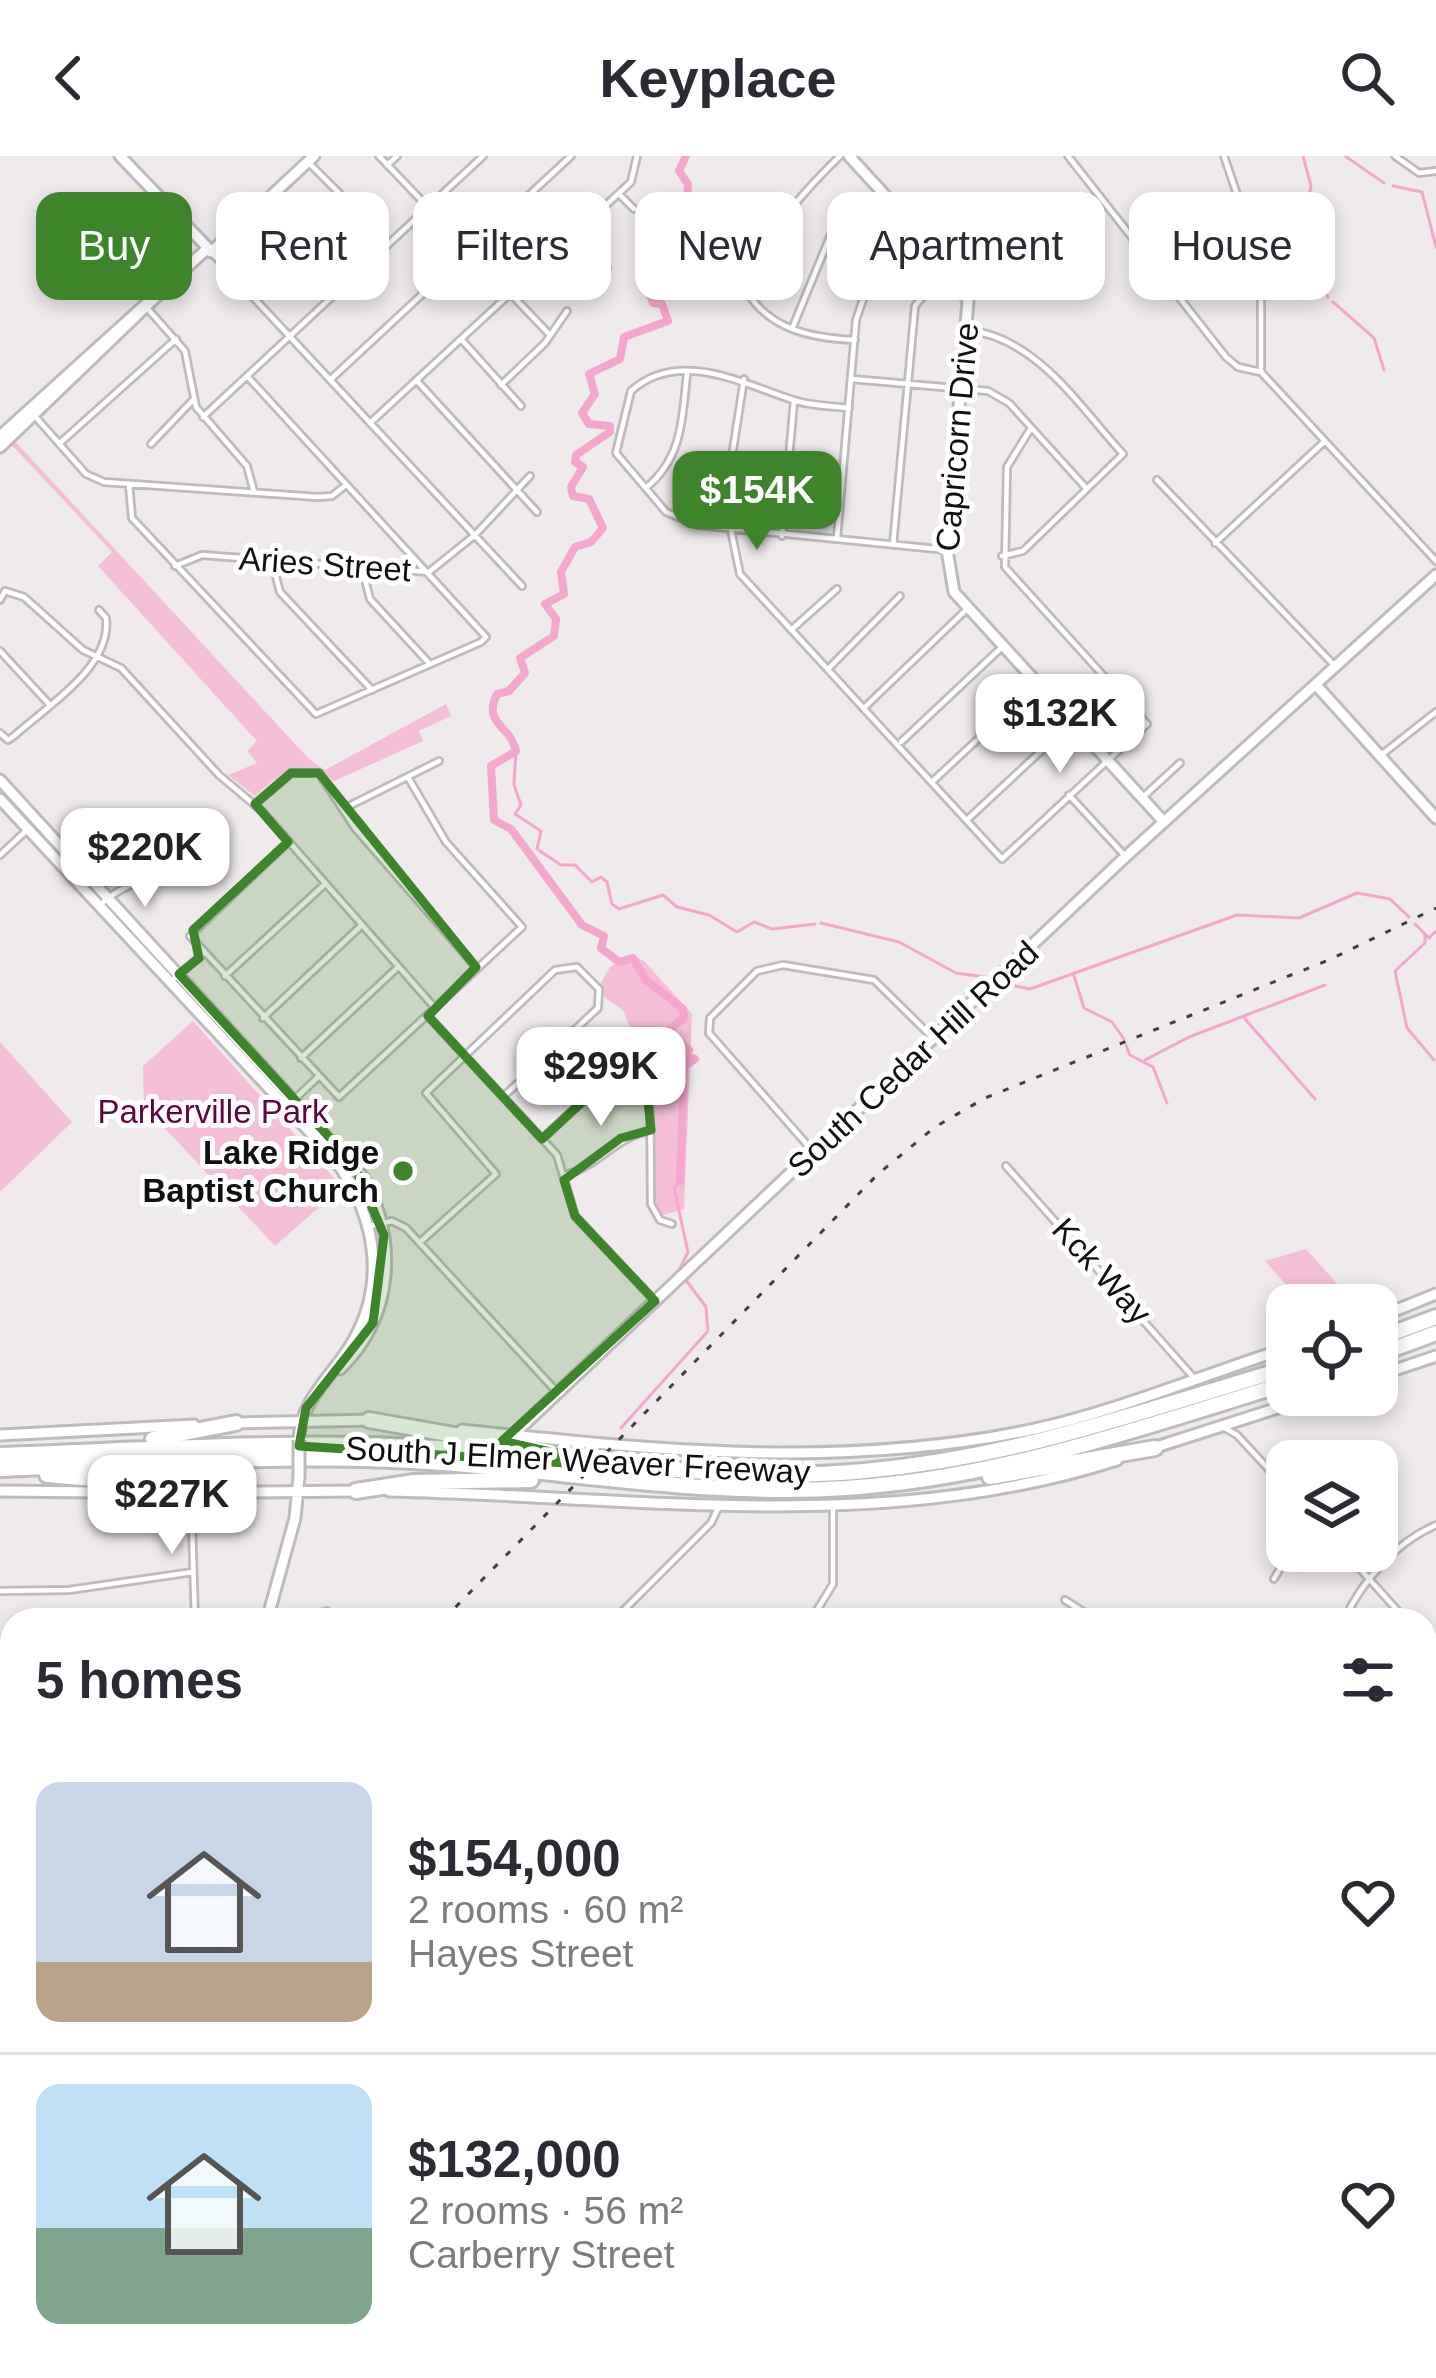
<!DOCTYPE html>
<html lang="en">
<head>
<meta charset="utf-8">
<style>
	body { margin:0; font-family:Helvetica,sans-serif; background:#f7f7f7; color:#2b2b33; height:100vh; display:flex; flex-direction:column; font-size:45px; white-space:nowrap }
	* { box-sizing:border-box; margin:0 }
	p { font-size:39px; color:#7c7c81 }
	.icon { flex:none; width:66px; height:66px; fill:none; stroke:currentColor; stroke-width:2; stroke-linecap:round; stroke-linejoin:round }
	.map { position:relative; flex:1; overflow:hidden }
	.drawer { position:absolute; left:0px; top:1452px; width:1437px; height:771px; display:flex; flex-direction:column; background:#fff; border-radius:36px 36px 0 0; box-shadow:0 6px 18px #0003 }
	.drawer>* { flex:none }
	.guide { position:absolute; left:36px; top:36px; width:1365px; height:108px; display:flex; gap:24px }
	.controls { position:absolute; left:1266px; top:1128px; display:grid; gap:24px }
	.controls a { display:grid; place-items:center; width:132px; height:132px; border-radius:24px; background:#fff; box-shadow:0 6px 18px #0003; font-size:60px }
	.price { position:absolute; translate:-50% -102px; padding:0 27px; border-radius:24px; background:#fff; color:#222; font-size:39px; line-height:78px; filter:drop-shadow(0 3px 6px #0008) }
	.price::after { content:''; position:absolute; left:50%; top:72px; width:36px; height:27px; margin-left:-18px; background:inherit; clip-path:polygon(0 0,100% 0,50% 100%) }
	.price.current { background:#3e842a; color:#fff }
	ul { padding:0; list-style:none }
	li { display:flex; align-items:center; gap:36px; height:300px; padding:0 36px }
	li+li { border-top:3px solid #e1e1e2 }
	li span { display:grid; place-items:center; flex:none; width:336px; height:240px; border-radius:24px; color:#555 }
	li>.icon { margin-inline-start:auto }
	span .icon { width:144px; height:144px; fill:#fffc; stroke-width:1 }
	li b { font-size:51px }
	h2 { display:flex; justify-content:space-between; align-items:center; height:144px; padding:0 36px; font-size:51px }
	.chip { padding:0 42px; border-radius:24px; background:#fff; box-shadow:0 6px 18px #0003; font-size:42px; line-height:108px }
	.chip.current { background:#3e842a; color:#fff }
	header { display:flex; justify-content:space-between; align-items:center; height:156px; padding:0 36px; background:#fff; font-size:54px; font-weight:800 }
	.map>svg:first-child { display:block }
	.green { fill:#f4bed7 }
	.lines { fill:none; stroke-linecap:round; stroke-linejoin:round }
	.stream { stroke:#f5a6cc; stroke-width:3 }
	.river { stroke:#f5a6cc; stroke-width:8 }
	.street-casing { stroke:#bfbabc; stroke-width:10 }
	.secondary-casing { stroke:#bfbabc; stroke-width:15 }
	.highway-casing { stroke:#bfbabc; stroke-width:20 }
	.street { stroke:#fff; stroke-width:4.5 }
	.secondary { stroke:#fff; stroke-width:9 }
	.highway { stroke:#fff; stroke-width:14 }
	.rail { stroke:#414041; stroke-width:3; stroke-dasharray:6 12; stroke-linecap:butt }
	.secondary-bridge-casing { stroke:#bfbabc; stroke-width:15; stroke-linecap:butt }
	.secondary-bridge { stroke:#fff; stroke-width:9 }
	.marked { fill:#3e842a; fill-opacity:0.2; stroke:#3e842a; stroke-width:9; stroke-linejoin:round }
	.poi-dot { fill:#3e842a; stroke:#fff; stroke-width:4.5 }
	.labels { text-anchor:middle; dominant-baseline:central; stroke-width:10; stroke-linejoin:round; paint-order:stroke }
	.street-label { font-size:33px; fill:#111011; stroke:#fff }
	.park-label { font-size:33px; fill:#620440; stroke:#fff }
	.poi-label { font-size:33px; font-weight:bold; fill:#111011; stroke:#fff; text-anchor:end }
</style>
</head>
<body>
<header><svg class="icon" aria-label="back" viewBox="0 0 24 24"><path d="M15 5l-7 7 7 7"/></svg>Keyplace<svg class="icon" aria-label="search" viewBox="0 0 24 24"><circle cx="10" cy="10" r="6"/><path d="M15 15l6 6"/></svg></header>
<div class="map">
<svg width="1436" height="2222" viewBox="0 0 1436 2222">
	<rect width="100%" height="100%" fill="#efeaec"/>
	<path class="green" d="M 13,283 L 309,603 L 325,614 L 446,548 L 451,560 L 419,575 L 423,585 L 334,625 C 301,601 281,616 255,640 L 228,619 L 257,607 L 247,595 L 257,585 L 98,410 L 112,396 L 10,287 Z
		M 631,799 L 644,805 L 692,858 L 684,1053 L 660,1060 L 654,1042 L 652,927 L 623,854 L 605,842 L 599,830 L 610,811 Z
		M 193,865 L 342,1031 L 275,1090 L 144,950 L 143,910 Z
		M 0,886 L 72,966 L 0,1036 Z
		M 1306,1093 L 1356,1149 L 1304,1149 L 1265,1105 Z"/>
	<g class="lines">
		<path class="stream" d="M 1303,0 L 1311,30 L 1299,93 L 1328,141
			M 1345,0 L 1384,27
			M 1393,30 L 1422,36 L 1436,91
			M 1333,146 L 1374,182 L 1384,214
			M 516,595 L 514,629 L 521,649 L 515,658 L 541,675 L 537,693 L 561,709 L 575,709 L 592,726 L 601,721 L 607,726 L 612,748 L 619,753 L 663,739 L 677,751 L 709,759 L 737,776 L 754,766 L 772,773 L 815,768
			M 821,767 L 899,786 L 956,817 L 992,822
			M 1415,768 L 1429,782 L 1436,775
			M 1425,779 L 1425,787 L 1395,815 L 1407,872 L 1434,904
			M 1074,820 L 1084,852 L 1112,866 L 1124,883
			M 1001,827 L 1030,833 L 1237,759 L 1299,762 L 1357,737 L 1390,743 L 1409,761
			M 1245,863 L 1315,943
			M 1126,889 L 1130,899 L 1153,911 L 1167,947
			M 1145,904 L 1189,881 L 1325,829
			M 678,1116 L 688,1096 L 674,1032 L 680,1025
			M 621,1272 L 708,1175 L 706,1151 L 685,1123"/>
		<path class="river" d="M 680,1025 L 684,911 L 695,903 L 684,899 L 689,894 L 667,875 L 684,862 L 683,853 L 645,823 L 633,802 L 619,806 L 601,792 L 604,780 L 582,769 L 511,673 L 494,664 L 491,610 L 516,595 C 511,569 482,569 497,538 L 509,535 L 525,517 L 520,502 L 554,480 L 556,463 L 545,448 L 564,438 L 561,416 L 575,391 L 591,386 L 603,372 L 589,343 L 573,340 L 571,331 L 583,311 L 575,306 L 576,299 L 610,276 L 610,270 L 589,268 L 582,257 L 595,238 L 589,218 L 620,203 L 624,181 L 668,165 L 662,148 L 653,147 L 650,139 L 661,134 L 683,140 L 691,129 L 687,107 L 697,96 L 671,60 L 687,42 L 688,28 L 679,15 L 686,0"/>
		<defs>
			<path id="street" d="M 379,0 L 550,179
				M 840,0 C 798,41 766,78 746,134 C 769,174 812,182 855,184
				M 1068,0 L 1226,201 L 1238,211 L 1261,216
				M 1224,0 L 1261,109 L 1261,216 L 1436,405
				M 1395,0 L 1419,17 L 1436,15
				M 387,9 L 397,0
				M 619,38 L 634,53
				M 576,78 L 607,112
				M 212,97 L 522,430
				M 250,138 L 342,50 L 339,37 L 308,6
				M 147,152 L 185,195 L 196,251 L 247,310 L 254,336
				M 792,173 L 831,78 L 880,35
				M 968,174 C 1037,182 1079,250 1123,298 L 1023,395 L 1002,400
				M 461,183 L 521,250
				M 852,223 L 988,235 L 1009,247 L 1086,332
				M 330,224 L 571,0
				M 417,225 L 537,356
				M 501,229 L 545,187 L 567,155
				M 849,252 C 831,250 811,250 793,244 C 744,228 678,192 631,235 L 616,297 L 666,356 L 698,369 L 947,394
				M 33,258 L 86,318 L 104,326 L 317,341 L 332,340 L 346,329
				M 203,261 L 483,0
				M 370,267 L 631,26 L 637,0
				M 60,287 L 176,183
				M 151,288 L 193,244
				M 1157,324 L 1333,508
				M 129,328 L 132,362 L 316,558 L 481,486 L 486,481 L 247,220
				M 646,332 C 683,301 682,263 687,218
				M 698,368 L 730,313 L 744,223
				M 731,374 L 740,418 L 1002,703 L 1147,568 L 1005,411 L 1007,311 L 1031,272
				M 782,380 L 794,245
				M 837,382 L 856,164 L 873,114 L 914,72
				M 1215,387 L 1325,285
				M 893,389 L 915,150 L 949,109
				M 272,406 L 280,436 L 372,534
				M 175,410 L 202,399 L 429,416 L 475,379 L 530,320
				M 362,412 L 370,443 L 428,506
				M 0,444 L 5,435 L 24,441 L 83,494 L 121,512 L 219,619 L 262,655 L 435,852
				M 791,474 L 837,433
				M 0,495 L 49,548
				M 829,512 L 900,440
				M 865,551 L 967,453
				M 0,577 L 8,584 L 14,580 C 47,550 112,511 106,462 L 99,454
				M 901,586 L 1002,491
				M 1380,600 L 1436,556
				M 933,625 L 1037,528
				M 1069,639 L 1126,701
				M 1142,642 L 1180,607
				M 255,648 L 291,617 L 319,617 L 355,672 L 476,811
				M 343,653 L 439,605
				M 968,663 L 1072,566
				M 288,686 L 190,780 L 339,941 L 522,771 L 446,686 L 409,623
				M 0,699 L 27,674
				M 99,750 C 131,718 178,723 201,680
				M 225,820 L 325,728
				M 170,826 L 202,799
				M 428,860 L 557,999 L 575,1060 L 655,1145
				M 263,862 L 362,769
				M 301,902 L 397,812
				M 296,942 L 318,921
				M 542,983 L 623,908 L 637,908 L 650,929 L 651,1048 L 660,1064 L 672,1068
				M 811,993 L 709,877 L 710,862 L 757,815 L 783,809 L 874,824 L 933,882
				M 1006,1010 L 1194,1222
				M 565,1019 C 599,1010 615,981 651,974
				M 370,1070 L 392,1065 L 406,1072 L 555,1234
				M 420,1086 L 496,1018 L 426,937 L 555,814 L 577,811 L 599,833 L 598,852 L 503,941
				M 1223,1271 L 1237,1279 L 1287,1333
				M 1377,1321 L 1392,1313
				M 191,1337 L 195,1464
				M 1344,1395 L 1406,1464
				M 1274,1423 L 1290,1395
				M 0,1435 L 69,1434 L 193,1416
				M 1065,1444 L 1096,1464
				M 299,1464 L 327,1455 L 338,1464
				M 614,1464 L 711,1367 L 719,1350
				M 811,1464 L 833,1428 L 833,1351
				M 1344,1464 C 1362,1425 1396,1386 1436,1369
				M 1425,1486 L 1436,1500
				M 1425,1545 L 1436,1535
				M 0,1557 L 12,1550
				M 1425,1644 L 1436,1634
				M 1425,1745 L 1436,1735
				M 1425,1845 L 1436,1836
				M 0,1919 L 12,1908
				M 1425,1960 L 1436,1945
				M 1425,2063 L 1436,2061
				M 1425,2168 L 1436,2158
				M 1425,2173 L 1436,2180"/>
			<path id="secondary" d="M 849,0 L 949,109 L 968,145 L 947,394 L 954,436 L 1164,666
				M 211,96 L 314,0
				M 0,280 L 208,92 L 120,0
				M 0,291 L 191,107
				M 1317,530 L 1436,662
				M 0,624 L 363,1021 C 398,1084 394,1161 340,1213
				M 0,643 L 334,1002 C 379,1064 390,1137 342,1202 C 323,1228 300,1250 299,1284
				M 1377,1162 L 1436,1138
				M 1377,1220 L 1436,1200
				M 235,1267 L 374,1264
				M 462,1274 C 654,1294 844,1314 1035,1273 C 1120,1254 1203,1219 1287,1192
				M 0,1279 L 194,1269
				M 512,1280 L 1122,704 L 1436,419
				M 1150,1293 L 1318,1239
				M 0,1335 L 192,1337
				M 389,1335 C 632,1340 881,1380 1117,1304
				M 245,1336 L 360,1335
				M 267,1464 L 295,1362 L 299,1321"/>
			<path id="highway" d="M 1377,1183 L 1436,1161
				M 1377,1199 L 1436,1177
				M 369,1264 L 550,1296
				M 153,1283 L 236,1267
				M 0,1299 C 145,1294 292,1283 437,1292 C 579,1300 721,1329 864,1315 C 1018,1301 1141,1255 1287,1212
				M 0,1313 C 130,1308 262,1299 391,1304 C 543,1310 693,1342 846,1332 C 1000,1322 1140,1272 1287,1227
				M 47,1319 L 246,1336
				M 990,1321 L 1155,1292
				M 356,1335 L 414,1326 L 531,1324"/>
		</defs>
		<use href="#street" class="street-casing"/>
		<use href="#secondary" class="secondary-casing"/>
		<use href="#highway" class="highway-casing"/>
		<use href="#street" class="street"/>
		<use href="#secondary" class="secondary"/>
		<use href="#highway" class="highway"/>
		<path class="rail" d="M 443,1464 L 878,1018 L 935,971 L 985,942 L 1331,803 L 1436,752
			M 0,1859 L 12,1855"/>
		<defs>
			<path id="secondary-bridge" d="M 299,1284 L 299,1321"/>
		</defs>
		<use href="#secondary-bridge" class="secondary-bridge-casing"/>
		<use href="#secondary-bridge" class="secondary-bridge"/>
	</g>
	<path class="marked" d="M 291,617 L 319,617 L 476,811 L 428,860 L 542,983 L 623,908 L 645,916 L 651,974 L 621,982 L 564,1024 L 575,1060 L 655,1145 L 502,1285 L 613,1310 L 299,1290 L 306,1252 L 373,1167 L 384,1079 L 353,1007 L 179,818 L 199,802 L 193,774 L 288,686 L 255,648 Z"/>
	<circle class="poi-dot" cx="403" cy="1015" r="12"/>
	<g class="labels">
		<g class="street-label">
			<text transform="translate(957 281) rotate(-85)">Capricorn Drive</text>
			<text transform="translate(325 408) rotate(4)">Aries Street</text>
			<text transform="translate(913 903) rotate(-43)">South Cedar Hill Road</text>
			<text transform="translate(1102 1115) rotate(48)">Kck Way</text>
			<text transform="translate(578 1304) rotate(3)">South J Elmer Weaver Freeway</text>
		</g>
		<g class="park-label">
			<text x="213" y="955">Parkerville Park</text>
		</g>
		<g class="poi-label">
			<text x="379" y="996">Lake Ridge<tspan x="379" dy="38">Baptist Church</tspan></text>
		</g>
	</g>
</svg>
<div class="controls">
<a><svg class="icon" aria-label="locate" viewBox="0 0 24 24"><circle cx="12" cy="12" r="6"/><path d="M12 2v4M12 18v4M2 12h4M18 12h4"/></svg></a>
<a><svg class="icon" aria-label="layers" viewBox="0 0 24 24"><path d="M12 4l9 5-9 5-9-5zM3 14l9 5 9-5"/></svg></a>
</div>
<b class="price current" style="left:757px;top:397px">$154K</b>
<b class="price" style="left:1060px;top:620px">$132K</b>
<b class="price" style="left:145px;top:754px">$220K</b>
<b class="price" style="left:601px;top:973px">$299K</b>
<b class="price" style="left:172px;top:1401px">$227K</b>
<div class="guide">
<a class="chip current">Buy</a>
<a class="chip">Rent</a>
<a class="chip">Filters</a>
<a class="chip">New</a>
<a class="chip">Apartment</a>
<a class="chip">House</a>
</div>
<section class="drawer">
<h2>5 homes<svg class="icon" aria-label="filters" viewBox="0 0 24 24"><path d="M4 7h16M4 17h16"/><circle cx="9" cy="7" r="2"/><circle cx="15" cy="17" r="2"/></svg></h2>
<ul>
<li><span style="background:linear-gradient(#c9d6e8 75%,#b9a48a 0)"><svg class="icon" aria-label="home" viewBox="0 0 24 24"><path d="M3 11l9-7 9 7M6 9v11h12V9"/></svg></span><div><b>$154,000</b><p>2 rooms · 60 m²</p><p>Hayes Street</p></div><svg class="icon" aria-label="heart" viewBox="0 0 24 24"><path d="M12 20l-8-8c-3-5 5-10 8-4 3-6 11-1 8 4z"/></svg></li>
<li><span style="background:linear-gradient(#bfe0f5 60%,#7fa58c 0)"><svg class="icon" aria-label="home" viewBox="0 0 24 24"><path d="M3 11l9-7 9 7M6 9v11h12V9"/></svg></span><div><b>$132,000</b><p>2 rooms · 56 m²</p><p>Carberry Street</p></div><svg class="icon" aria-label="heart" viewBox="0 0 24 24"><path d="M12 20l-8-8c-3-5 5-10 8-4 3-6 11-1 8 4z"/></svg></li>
</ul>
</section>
</div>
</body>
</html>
